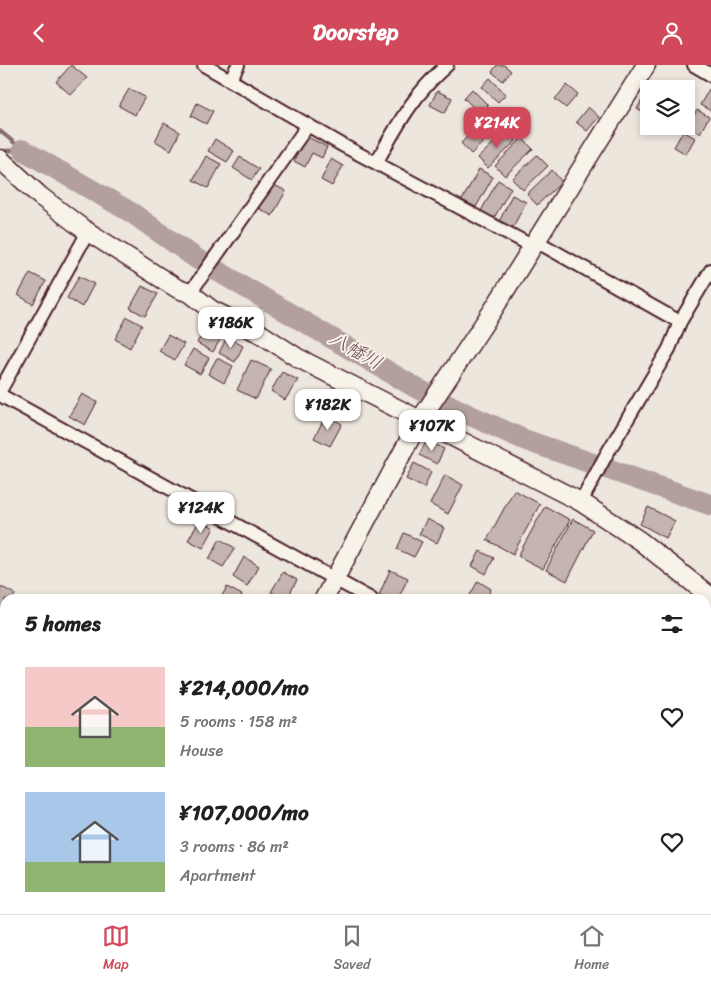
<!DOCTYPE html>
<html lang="en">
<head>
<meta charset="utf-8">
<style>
	body { margin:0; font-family:Sriracha,"Klee One",sans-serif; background:#f2f2f2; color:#202124; height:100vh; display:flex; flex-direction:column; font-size:19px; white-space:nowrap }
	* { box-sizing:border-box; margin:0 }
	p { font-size:16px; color:#757577 }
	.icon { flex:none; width:28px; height:28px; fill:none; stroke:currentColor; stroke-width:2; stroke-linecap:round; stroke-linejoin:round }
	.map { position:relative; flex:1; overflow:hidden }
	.details { position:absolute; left:0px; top:529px; width:711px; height:321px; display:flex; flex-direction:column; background:#fff; border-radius:15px 15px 0 0; box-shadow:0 2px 8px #0003 }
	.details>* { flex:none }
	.controls { position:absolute; left:640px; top:15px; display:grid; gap:10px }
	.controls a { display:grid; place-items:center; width:55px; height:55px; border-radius:0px; background:#fff; box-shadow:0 2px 8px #0003; font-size:25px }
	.price { position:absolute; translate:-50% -42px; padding:0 11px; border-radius:10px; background:#fff; color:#222; font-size:16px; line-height:32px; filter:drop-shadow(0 1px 2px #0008) }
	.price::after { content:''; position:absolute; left:50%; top:30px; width:15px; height:11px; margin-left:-8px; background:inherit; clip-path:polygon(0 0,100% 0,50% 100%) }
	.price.selected { background:#d1495b; color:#fff }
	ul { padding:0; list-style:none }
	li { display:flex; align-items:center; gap:15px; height:125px; padding:0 25px }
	li span { display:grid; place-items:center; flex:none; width:140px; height:100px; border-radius:0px; color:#555 }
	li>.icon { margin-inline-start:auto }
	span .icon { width:60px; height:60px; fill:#fffc; stroke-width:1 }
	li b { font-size:21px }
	h2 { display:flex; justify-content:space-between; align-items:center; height:60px; padding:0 25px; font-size:21px }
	header { display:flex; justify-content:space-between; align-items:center; height:65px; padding:0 25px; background:#d1495b; color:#fff; font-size:22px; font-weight:800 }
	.tabs { display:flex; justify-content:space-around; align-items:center; height:70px; border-top:1px solid #e0e0e0; background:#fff; font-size:14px; color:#757577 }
	.tabs a { display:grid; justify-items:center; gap:2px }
	.tabs .selected { color:#d1495b }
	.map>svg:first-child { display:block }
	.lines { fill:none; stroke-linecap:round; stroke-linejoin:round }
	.stream { stroke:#896c6f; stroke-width:4 }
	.river { stroke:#b39f9d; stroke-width:21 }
	.building { fill:#c4b5b0; stroke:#4a1f2b }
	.street-casing { stroke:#4a1f2b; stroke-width:16 }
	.secondary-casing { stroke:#4a1f2b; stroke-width:21 }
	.street { stroke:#f7f3e8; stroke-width:12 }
	.secondary { stroke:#f7f3e8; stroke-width:18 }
	.labels { text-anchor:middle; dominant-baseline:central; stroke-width:4; stroke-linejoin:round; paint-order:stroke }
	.water-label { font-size:19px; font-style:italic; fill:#6f4c53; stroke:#f7f3e8 }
</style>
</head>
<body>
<header><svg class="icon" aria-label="back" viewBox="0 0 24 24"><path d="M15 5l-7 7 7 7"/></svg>Doorstep<svg class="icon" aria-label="person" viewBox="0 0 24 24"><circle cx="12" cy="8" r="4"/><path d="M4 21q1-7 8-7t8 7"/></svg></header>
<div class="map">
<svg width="711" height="849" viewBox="0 0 711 849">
	<rect width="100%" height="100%" fill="#ece6dd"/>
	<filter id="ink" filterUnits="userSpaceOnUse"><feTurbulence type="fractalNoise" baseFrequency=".02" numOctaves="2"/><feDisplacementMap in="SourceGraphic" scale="10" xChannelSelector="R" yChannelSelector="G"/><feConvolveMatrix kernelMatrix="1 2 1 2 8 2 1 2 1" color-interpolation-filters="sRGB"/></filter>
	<g filter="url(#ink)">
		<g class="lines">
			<path class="stream" d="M 0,66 L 23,85 L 0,86
				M 162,845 L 167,849
				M 472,845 L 515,849
				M 266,849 L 303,845"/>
			<path class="river" d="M 23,85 L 132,148 L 197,194 L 418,324 L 465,348 L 525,375 L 711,440"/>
		</g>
		<path class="building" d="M 71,0 L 87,13 L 71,30 L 56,17 Z
			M 497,0 L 504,0 L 511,6 L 503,16 L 492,7 Z
			M 490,13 L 506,29 L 498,37 L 482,22 Z
			M 567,20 L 578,29 L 566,43 L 555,34 Z
			M 129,24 L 145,32 L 135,50 L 119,41 Z
			M 472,24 L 488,40 L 480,49 L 464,33 Z
			M 709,24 L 711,25 L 711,46 L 700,40 Z
			M 437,26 L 452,33 L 445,48 L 430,40 Z
			M 646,28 L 649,30 L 649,51 L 637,44 Z
			M 197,38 L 213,46 L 206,59 L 191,51 Z
			M 588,42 L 599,52 L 587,66 L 576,57 Z
			M 697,45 L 709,52 L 700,68 L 688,61 Z
			M 488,51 L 499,62 L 471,89 L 461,78 Z
			M 164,58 L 180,67 L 171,85 L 155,76 Z
			M 506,66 L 516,76 L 488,103 L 478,93 Z
			M 683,66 L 695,73 L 686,89 L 674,82 Z
			M 306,71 L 327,82 L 322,93 L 312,88 L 305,102 L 294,96 Z
			M 522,73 L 533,84 L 505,111 L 495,101 Z
			M 215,74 L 234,86 L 227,97 L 208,86 Z
			M 537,90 L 548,101 L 523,125 L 512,114 Z
			M 206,91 L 221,99 L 208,123 L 193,115 Z
			M 240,92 L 259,104 L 252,115 L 233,103 Z
			M 331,94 L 343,101 L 332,121 L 321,115 Z
			M 479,104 L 493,112 L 476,142 L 462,135 Z
			M 552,105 L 562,117 L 537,140 L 527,129 Z
			M 498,115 L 511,123 L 494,153 L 481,146 Z
			M 272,119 L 286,126 L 272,151 L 258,143 Z
			M 512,130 L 526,137 L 512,164 L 499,157 Z
			M 30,208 L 46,216 L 33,239 L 18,230 Z
			M 79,211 L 94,219 L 82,242 L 67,233 Z
			M 142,221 L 158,229 L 145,251 L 130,243 Z
			M 127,252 L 142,260 L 130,283 L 115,274 Z
			M 206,262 L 222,271 L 213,287 L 197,278 Z
			M 168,270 L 184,279 L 175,295 L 159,286 Z
			M 227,272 L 243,281 L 235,297 L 219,288 Z
			M 193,284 L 209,293 L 200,309 L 184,300 Z
			M 217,293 L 233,301 L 224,318 L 208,309 Z
			M 251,295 L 271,304 L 256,334 L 237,325 Z
			M 282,307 L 298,315 L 285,335 L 271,326 Z
			M 82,329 L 97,337 L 85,360 L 69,351 Z
			M 326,350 L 342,359 L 330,381 L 314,373 Z
			M 427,375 L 444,384 L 437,399 L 419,390 Z
			M 414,398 L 431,407 L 424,423 L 406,414 Z
			M 445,410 L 463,420 L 448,449 L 430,439 Z
			M 514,425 L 540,439 L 513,489 L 487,475 Z
			M 545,441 L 570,455 L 543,504 L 518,491 Z
			M 648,442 L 675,456 L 666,473 L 640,459 Z
			M 427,454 L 444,463 L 437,478 L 419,469 Z
			M 573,454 L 593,465 L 567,516 L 546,505 Z
			M 200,455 L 214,463 L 203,483 L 188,475 Z
			M 404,468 L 422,477 L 414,492 L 397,484 Z
			M 220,474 L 235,483 L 223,502 L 209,494 Z
			M 480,486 L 494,493 L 486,509 L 472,501 Z
			M 244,492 L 259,501 L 247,521 L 233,512 Z
			M 390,505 L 408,513 L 398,534 L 386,534 L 379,530 Z
			M 283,507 L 297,515 L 287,534 L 271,527 Z
			M 478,516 L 491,524 L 486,534 L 469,532 Z
			M 0,521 L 15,529 L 13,534 L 5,534 L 3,551 L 0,550 Z
			M 227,522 L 242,530 L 240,534 L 220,534 Z
			M 706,575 L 711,575 L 711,602 L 706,602 Z
			M 0,581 L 5,584 L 5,599 L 0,608 Z"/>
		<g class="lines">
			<defs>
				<path id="street" d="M 204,0 L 344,81 L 532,181 L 543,180 L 680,257
					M 694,0 L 711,10
					M 230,15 L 238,0
					M 376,98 C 398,59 413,30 447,0
					M 190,228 L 308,60
					M 0,326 L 88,167
					M 0,330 L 371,534
					M 581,437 L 605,392 L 669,284 L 680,257 L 711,205
					M 0,568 L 5,571
					M 0,706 L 5,709
					M 706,736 L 711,728
					M 682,845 L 684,849"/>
				<path id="secondary" d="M 0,94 L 40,131 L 82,163 L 178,224 L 190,228 L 212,245 L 261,269 L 298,293 L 581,437 L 640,476 L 711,532
					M 324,534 L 420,355 L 493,245 L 646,0
					M 151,849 L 153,845"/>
			</defs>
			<use href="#street" class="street-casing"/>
			<use href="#secondary" class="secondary-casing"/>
			<use href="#street" class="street"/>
			<use href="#secondary" class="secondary"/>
		</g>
	</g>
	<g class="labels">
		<g class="water-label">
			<text transform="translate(356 285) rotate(30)">八幡川</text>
		</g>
	</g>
</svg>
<div class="controls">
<a><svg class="icon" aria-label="layers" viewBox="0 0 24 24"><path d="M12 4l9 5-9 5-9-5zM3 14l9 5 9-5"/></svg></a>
</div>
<b class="price selected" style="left:497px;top:84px">¥214K</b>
<b class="price" style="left:231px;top:284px">¥186K</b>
<b class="price" style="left:328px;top:366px">¥182K</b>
<b class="price" style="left:432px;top:387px">¥107K</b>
<b class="price" style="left:201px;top:469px">¥124K</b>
<section class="details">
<h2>5 homes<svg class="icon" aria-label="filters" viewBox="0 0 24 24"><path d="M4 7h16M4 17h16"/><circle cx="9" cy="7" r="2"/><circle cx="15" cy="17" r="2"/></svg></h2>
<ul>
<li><span style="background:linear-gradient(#f6c9c9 60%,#8fb573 0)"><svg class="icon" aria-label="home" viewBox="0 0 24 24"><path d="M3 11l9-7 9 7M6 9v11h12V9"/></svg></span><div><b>¥214,000/mo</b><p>5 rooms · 158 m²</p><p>House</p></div><svg class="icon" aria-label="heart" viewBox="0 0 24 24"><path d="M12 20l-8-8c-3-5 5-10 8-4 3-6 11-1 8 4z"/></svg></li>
<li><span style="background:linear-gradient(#a9c7e8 70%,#8fb573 0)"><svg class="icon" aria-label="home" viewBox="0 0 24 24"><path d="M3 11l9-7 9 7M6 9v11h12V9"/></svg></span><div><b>¥107,000/mo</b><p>3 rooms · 86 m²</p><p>Apartment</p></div><svg class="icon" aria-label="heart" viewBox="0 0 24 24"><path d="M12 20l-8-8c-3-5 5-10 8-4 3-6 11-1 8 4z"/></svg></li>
</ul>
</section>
</div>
<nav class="tabs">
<a class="selected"><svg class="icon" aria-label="map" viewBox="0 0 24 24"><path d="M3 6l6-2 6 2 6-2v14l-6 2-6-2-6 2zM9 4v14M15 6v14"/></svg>Map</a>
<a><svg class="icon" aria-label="saved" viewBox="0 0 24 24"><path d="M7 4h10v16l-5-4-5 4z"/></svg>Saved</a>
<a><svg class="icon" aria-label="home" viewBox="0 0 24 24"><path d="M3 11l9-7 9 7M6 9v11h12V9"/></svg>Home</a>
</nav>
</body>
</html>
